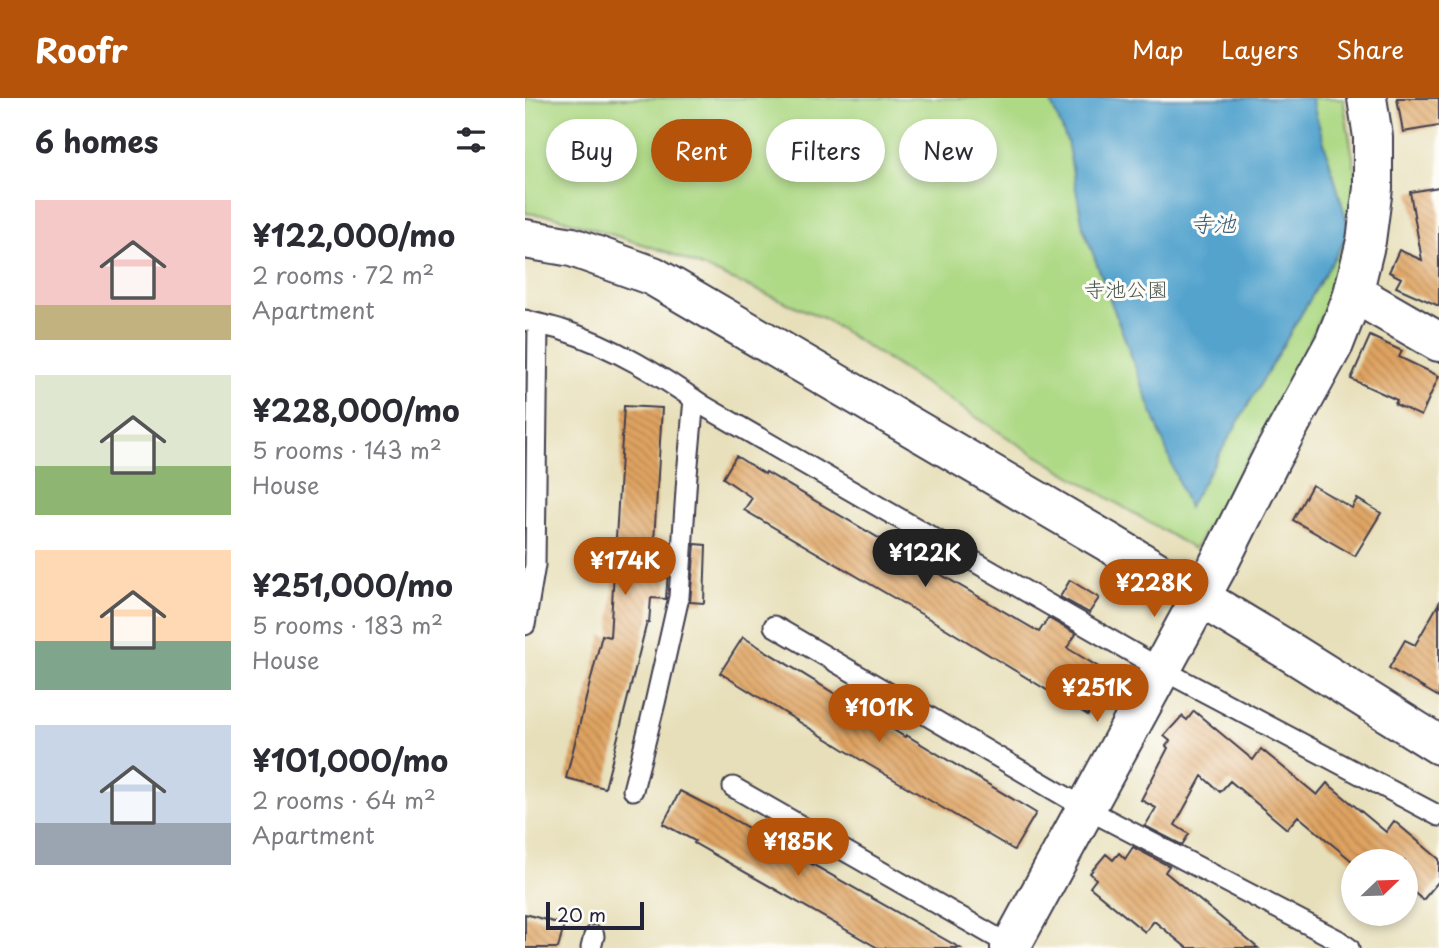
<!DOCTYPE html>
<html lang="en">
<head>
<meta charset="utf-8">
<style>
	body { margin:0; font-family:"Playpen Sans","Klee One",sans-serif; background:#f7f7f7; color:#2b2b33; height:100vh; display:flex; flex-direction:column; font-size:26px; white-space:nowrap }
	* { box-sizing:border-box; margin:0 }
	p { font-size:23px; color:#7c7c81 }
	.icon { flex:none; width:38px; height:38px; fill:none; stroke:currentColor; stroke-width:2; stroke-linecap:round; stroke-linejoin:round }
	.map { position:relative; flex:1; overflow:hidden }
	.sheet { display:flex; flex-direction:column; background:#fff; width:525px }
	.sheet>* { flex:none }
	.hud { position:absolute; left:21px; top:21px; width:665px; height:63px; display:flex; gap:14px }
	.needle { width:46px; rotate:67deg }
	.tools { position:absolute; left:816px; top:751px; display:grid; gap:14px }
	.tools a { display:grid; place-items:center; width:77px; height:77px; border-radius:50%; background:#fff; box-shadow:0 4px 10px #0003; font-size:35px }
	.scale { position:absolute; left:21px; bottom:18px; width:98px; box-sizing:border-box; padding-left:7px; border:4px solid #22223b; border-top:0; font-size:19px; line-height:24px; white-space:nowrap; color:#22223b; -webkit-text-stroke:5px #fdfcf7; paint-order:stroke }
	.price { position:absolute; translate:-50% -60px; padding:0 16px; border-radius:24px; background:#b45309; color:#fff; font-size:23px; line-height:46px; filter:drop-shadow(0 2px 4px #0008) }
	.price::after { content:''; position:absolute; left:50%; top:42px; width:21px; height:16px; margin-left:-10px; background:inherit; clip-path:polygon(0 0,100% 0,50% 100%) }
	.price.on { background:#222; color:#fff }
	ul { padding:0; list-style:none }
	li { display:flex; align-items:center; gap:21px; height:175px; padding:0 35px }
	li span { display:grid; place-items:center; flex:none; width:196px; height:140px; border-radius:0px; color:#555 }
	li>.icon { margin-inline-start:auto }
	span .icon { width:84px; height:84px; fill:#fffc; stroke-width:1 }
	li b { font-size:30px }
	h2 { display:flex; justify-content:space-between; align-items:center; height:84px; padding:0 35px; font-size:30px }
	.pill { padding:0 24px; border-radius:32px; background:#fff; box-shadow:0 4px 10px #0003; font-size:24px; line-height:63px }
	.pill.on { background:#b45309; color:#fff }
	header { display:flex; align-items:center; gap:42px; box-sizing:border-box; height:98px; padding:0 35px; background:#b45309; color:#fff }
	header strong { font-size:33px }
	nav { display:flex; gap:38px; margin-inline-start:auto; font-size:24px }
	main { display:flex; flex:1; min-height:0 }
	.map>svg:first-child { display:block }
	.green { fill:#aed985; stroke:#687e60; stroke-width:2 }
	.water { fill:#52a3cd; stroke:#3a6284; stroke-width:2 }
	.building { fill:url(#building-back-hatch) }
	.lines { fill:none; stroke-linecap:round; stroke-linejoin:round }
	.service-casing { stroke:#403e4e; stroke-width:23 }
	.minor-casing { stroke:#403e4e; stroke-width:42 }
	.tertiary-casing { stroke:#403e4e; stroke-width:42 }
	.service { stroke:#fff; stroke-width:19 }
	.minor { stroke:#fff; stroke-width:38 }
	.tertiary { stroke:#fff; stroke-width:38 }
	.labels { text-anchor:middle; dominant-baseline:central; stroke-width:6; stroke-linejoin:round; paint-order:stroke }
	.park-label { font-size:21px; fill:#4c5951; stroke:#fdfcf7 }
	.water-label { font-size:23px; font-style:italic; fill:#385c7d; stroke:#fdfcf7 }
</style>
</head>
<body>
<header>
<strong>Roofr</strong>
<nav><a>Map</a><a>Layers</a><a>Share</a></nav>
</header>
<main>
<section class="sheet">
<h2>6 homes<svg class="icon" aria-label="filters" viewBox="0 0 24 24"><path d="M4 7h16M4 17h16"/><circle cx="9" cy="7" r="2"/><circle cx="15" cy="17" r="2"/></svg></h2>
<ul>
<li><span style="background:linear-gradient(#f6c9c9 75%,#c2b280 0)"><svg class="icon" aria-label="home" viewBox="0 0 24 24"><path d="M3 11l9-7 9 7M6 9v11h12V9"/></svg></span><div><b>¥122,000/mo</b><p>2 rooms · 72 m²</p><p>Apartment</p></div></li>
<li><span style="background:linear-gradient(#dfe7d0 65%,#8fb573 0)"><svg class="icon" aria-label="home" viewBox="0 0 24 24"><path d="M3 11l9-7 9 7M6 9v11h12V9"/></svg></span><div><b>¥228,000/mo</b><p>5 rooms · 143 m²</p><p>House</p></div></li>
<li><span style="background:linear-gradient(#ffd9b3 65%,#7fa58c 0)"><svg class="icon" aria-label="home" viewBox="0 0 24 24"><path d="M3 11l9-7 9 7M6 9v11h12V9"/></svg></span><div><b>¥251,000/mo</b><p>5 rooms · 183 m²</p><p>House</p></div></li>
<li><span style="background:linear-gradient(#c9d6e8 70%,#9aa5b1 0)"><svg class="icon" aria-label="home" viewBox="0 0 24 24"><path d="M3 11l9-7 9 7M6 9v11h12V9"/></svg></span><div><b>¥101,000/mo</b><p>2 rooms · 64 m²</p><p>Apartment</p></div></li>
</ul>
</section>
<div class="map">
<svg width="914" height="850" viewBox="0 0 914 850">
	<defs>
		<pattern id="building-back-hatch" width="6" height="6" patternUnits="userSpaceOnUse" patternTransform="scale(1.75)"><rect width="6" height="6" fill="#dfa360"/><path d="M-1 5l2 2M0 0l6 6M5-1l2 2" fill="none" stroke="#b48450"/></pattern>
	</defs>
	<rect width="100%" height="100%" fill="#fdfcf7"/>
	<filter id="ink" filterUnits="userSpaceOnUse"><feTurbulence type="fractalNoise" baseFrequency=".0143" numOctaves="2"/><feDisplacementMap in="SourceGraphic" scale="14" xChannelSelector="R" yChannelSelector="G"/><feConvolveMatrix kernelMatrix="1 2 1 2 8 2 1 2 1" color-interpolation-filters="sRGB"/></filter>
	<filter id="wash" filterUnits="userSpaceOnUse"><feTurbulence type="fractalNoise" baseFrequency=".00686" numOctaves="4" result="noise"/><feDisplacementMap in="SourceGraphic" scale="28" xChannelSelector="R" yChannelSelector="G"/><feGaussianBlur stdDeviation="1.57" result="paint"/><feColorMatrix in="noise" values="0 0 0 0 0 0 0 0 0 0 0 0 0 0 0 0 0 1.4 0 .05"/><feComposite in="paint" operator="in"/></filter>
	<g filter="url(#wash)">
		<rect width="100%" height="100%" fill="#e7dfb9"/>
		<path class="green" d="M 0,0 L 818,0 L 832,84 L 816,165 L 798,215 L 755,306 L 669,451 L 499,350 L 298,220 L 142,154 L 28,118 L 0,115 Z"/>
		<path class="water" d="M 524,0 L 786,0 L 825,133 L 663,410 L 558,129 L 542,43 Z"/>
		<g id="blocks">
			<path class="building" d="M 872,0 L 914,0 L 914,28 L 878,34 Z
				M 914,89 L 914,208 L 871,189 L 876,180 L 864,174 L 874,152 L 897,162 L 885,94 Z
				M 845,238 L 877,253 L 874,259 L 914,278 L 896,318 L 870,306 L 872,302 L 826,281 Z
				M 99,308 L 137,310 L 129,444 L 145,445 L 141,501 L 126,500 L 124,525 L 122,524 L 80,690 L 41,680 L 77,537 L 85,539 Z
				M 211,358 L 240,376 L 241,374 L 514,534 L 523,520 L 551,536 L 542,550 L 587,577 L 563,617 L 415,527 L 219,412 L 227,400 L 198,380 Z
				M 787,387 L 827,410 L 832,401 L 856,415 L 830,458 L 768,422 Z
				M 170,446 L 181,447 L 179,505 L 165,504 Z
				M 545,482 L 574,500 L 564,515 L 535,499 Z
				M 914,505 L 914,599 L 864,570 L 880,542 L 890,547 Z
				M 218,539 L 380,639 L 381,637 L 511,715 L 489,752 L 336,662 L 195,575 Z
				M 669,613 L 728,662 L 736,651 L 792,697 L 802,685 L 861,734 L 869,723 L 914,761 L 914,783 L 898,802 L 880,787 L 880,763 L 827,763 L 773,718 L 762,731 L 705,683 L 695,694 L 677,678 L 650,727 L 664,736 L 657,747 L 620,728 L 631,710 L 616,702 L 643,650 L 641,648 L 645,643 L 639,638 L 657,618 L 662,622 Z
				M 155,693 L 188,710 L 435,850 L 353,850 L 169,745 L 170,743 L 138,726 Z
				M 608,749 L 644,768 L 640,774 L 733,850 L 662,850 L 629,823 L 620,834 L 565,789 L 571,781 L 565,775 L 581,756 L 588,762 L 594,755 L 600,761 Z
				M 0,816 L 39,827 L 33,850 L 0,850 Z"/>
		</g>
	</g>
	<g filter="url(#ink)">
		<use href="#blocks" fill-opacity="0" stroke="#403e4e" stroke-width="2"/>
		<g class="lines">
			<defs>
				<path id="service" d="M 0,222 C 12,226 25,228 37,232 C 88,248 136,278 179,308 L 636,571 L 914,718
					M 0,527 L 10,467 L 13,226
					M 249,528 L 560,710 L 813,842 L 824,850
					M 208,689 L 490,850
					M 108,692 L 130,605 L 154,499 L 162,377 L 169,301
					M 66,850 L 69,838"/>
				<path id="minor" d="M 829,195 L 914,244"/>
				<path id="tertiary" d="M 0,141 L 47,149 L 128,178 L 583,444 L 764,553 L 914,647
					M 485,850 L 692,469 L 746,361 L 809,246 L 827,200 L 841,143 L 848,90 L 848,39 L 842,0"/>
			</defs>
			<use href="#service" class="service-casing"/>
			<use href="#minor" class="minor-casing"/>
			<use href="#tertiary" class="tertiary-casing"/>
			<use href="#service" class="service"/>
			<use href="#minor" class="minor"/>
			<use href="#tertiary" class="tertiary"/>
		</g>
	</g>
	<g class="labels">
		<g class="park-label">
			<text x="601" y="190">寺池公園</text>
		</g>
		<g class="water-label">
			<text x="688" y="124">寺池</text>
		</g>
	</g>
</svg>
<div class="tools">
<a><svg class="needle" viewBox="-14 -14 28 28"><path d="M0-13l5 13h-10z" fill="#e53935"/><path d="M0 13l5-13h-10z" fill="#7c7c81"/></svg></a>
</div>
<div class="scale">20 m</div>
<b class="price on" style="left:400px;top:491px">¥122K</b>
<b class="price" style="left:100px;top:499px">¥174K</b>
<b class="price" style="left:629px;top:521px">¥228K</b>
<b class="price" style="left:572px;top:626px">¥251K</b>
<b class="price" style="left:354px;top:646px">¥101K</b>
<b class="price" style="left:273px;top:780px">¥185K</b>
<div class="hud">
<a class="pill">Buy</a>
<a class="pill on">Rent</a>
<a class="pill">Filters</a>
<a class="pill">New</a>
</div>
</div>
</main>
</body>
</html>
